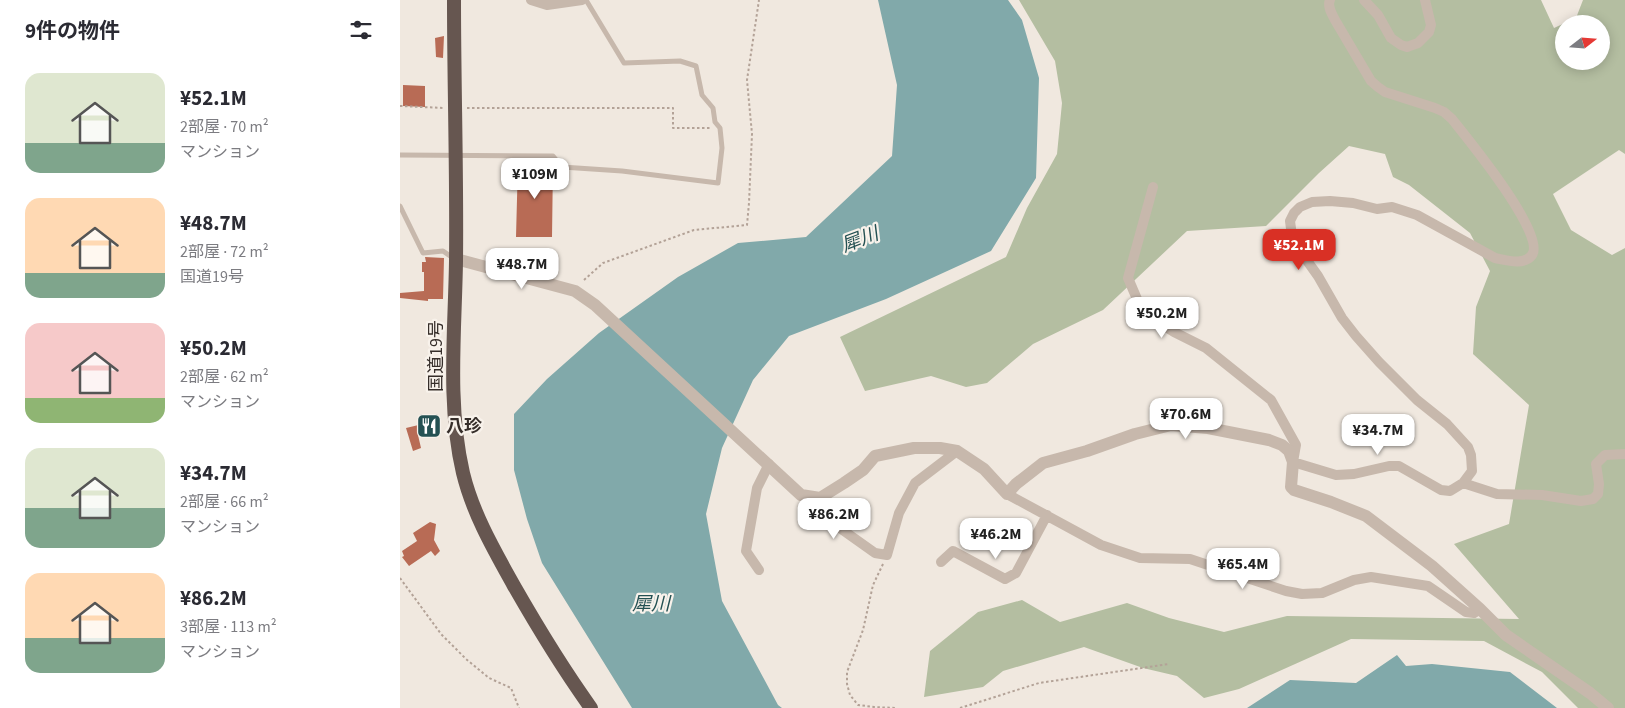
<!DOCTYPE html>
<html lang="ja">
<head>
<meta charset="utf-8">
<style>
	body { margin:0; font-family:"Source Sans 3","Noto Sans JP",sans-serif; background:#f2f2f3; color:#2b2b33; height:100vh; display:flex; flex-direction:column; font-size:19px; white-space:nowrap }
	* { box-sizing:border-box; margin:0 }
	p { font-size:16px; color:#7c7c81 }
	.icon { flex:none; width:28px; height:28px; fill:none; stroke:currentColor; stroke-width:2; stroke-linecap:round; stroke-linejoin:round }
	.map { position:relative; flex:1; overflow:hidden }
	.drawer { display:flex; flex-direction:column; background:#fff; width:400px }
	.drawer>* { flex:none }
	.needle { width:32px; rotate:73deg }
	.tools { position:absolute; left:1155px; top:15px; display:grid; gap:10px }
	.tools a { display:grid; place-items:center; width:55px; height:55px; border-radius:50%; background:#fff; box-shadow:0 2px 12px #0003; font-size:25px }
	.price { position:absolute; translate:-50% -42px; padding:0 11px; border-radius:10px; background:#fff; color:#222; font-size:16px; line-height:32px; filter:drop-shadow(0 1px 2px #0008) }
	.price::after { content:''; position:absolute; left:50%; top:30px; width:15px; height:11px; margin-left:-8px; background:inherit; clip-path:polygon(0 0,100% 0,50% 100%) }
	.price.current { background:#d93025; color:#fff }
	ul { padding:0; list-style:none }
	li { display:flex; align-items:center; gap:15px; height:125px; padding:0 25px }
	li span { display:grid; place-items:center; flex:none; width:140px; height:100px; border-radius:15px; color:#555 }
	li>.icon { margin-inline-start:auto }
	span .icon { width:60px; height:60px; fill:#fffc; stroke-width:1 }
	li b { font-size:21px }
	h2 { display:flex; justify-content:space-between; align-items:center; height:60px; padding:0 25px; font-size:21px }
	main { display:flex; flex:1; min-height:0 }
	.map>svg:first-child { display:block }
	.green { fill:#b4bea1; fill-rule:evenodd }
	.water { fill:#81a9aa }
	.building { fill:#b86b55 }
	.lines { fill:none; stroke-linecap:round; stroke-linejoin:round }
	.path { stroke:#b3a297; stroke-width:2; stroke-dasharray:2.5 2.5; stroke-linecap:butt }
	.service { stroke:#c7b8ac; stroke-width:5 }
	.minor { stroke:#c7b8ac; stroke-width:10 }
	.tertiary { stroke:#c7b8ac; stroke-width:12 }
	.trunk { stroke:#665650; stroke-width:14 }
	.labels { text-anchor:middle; dominant-baseline:central; stroke-width:4.5; stroke-linejoin:round; paint-order:stroke }
	.street-label { font-size:18px; fill:#362e2a; stroke:#f8f2eb }
	.poi-label { font-size:18px; font-weight:bold; fill:#362e2a; stroke:#f8f2eb; text-anchor:start }
	.water-label { font-size:19px; font-style:italic; fill:#245153; stroke:#f8f2eb }
</style>
</head>
<body>
<main>
<section class="drawer">
<h2>9件の物件<svg class="icon" aria-label="filters" viewBox="0 0 24 24"><path d="M4 7h16M4 17h16"/><circle cx="9" cy="7" r="2"/><circle cx="15" cy="17" r="2"/></svg></h2>
<ul>
<li><span style="background:linear-gradient(#dfe7d0 70%,#7fa58c 0)"><svg class="icon" aria-label="home" viewBox="0 0 24 24"><path d="M3 11l9-7 9 7M6 9v11h12V9"/></svg></span><div><b>¥52.1M</b><p>2部屋 · 70 m²</p><p>マンション</p></div></li>
<li><span style="background:linear-gradient(#ffd9b3 75%,#7fa58c 0)"><svg class="icon" aria-label="home" viewBox="0 0 24 24"><path d="M3 11l9-7 9 7M6 9v11h12V9"/></svg></span><div><b>¥48.7M</b><p>2部屋 · 72 m²</p><p>国道19号</p></div></li>
<li><span style="background:linear-gradient(#f6c9c9 75%,#8fb573 0)"><svg class="icon" aria-label="home" viewBox="0 0 24 24"><path d="M3 11l9-7 9 7M6 9v11h12V9"/></svg></span><div><b>¥50.2M</b><p>2部屋 · 62 m²</p><p>マンション</p></div></li>
<li><span style="background:linear-gradient(#dfe7d0 60%,#7fa58c 0)"><svg class="icon" aria-label="home" viewBox="0 0 24 24"><path d="M3 11l9-7 9 7M6 9v11h12V9"/></svg></span><div><b>¥34.7M</b><p>2部屋 · 66 m²</p><p>マンション</p></div></li>
<li><span style="background:linear-gradient(#ffd9b3 65%,#7fa58c 0)"><svg class="icon" aria-label="home" viewBox="0 0 24 24"><path d="M3 11l9-7 9 7M6 9v11h12V9"/></svg></span><div><b>¥86.2M</b><p>3部屋 · 113 m²</p><p>マンション</p></div></li>
</ul>
</section>
<div class="map">
<svg width="1225" height="708" viewBox="0 0 1225 708">
	<rect width="100%" height="100%" fill="#f0e8df"/>
	<path class="green" d="M 619,0 L 1141,0 L 1154,28 L 1176,18 L 1183,0 L 1225,0 L 1225,154 L 1219,150 L 1153,194 L 1171,230 L 1212,255 L 1225,248 L 1225,708 L 1178,708 L 1142,672 L 1084,641 L 951,639 L 839,689 L 804,698 L 777,676 L 743,668 L 684,647 L 603,671 L 583,687 L 524,697 L 530,651 L 578,612 L 622,600 L 660,622 L 727,603 L 769,618 L 824,632 L 887,616 L 1119,619 L 1054,544 L 1109,524 L 1129,405 L 1073,354 L 1076,307 L 1090,271 L 1070,233 L 1009,185 L 993,177 L 985,154 L 949,146 L 919,173 L 866,226 L 787,231 L 703,310 L 633,344 L 587,383 L 566,387 L 531,376 L 465,391 L 440,337 L 606,257 L 627,208 L 657,154 L 662,103 L 655,61 ZM 1164,24 L 1201,24 L 1201,61 L 1164,61 Z"/>
	<path class="water" d="M 478,0 L 608,0 L 622,20 L 639,78 L 636,178 L 591,251 L 486,299 L 389,336 L 353,380 L 322,448 L 306,514 L 322,601 L 378,705 L 382,708 L 232,708 L 142,563 L 127,519 L 114,470 L 114,414 L 147,379 L 199,333 L 278,277 L 338,243 L 406,237 L 492,156 L 497,85 Z
		M 997,655 L 1006,666 L 1032,664 L 1110,672 L 1157,708 L 847,708 L 890,680 L 956,683 Z"/>
	<path class="building" d="M 44,36 L 43,58 L 36,57 L 35,38 Z
		M 3,85 L 25,86 L 25,107 L 3,106 Z
		M 118,161 L 153,163 L 152,237 L 116,237 Z
		M 25,257 L 44,258 L 43,299 L 28,299 L 28,301 L 0,298 L 0,293 L 24,291 L 24,272 L 22,272 L 22,262 L 26,262 Z
		M 31,422 L 34,432 L 18,435 L 21,448 L 13,451 L 6,428 Z
		M 30,522 L 36,524 L 34,540 L 40,551 L 35,556 L 31,551 L 9,566 L 2,557 L 4,556 L 2,551 L 17,541 L 13,533 Z"/>
	<g class="lines">
		<path class="path" d="M 0,106 L 44,108
			M 67,108 L 273,108 L 273,128 L 310,128
			M 184,280 L 203,263 L 294,230 L 347,225 L 349,203 L 352,134 L 347,80 L 359,0
			M 483,564 L 473,585 L 463,630 L 447,672 L 447,684 L 450,695 L 458,705 L 474,707 L 496,708
			M 0,578 L 41,634 L 66,659 L 89,678 L 111,688 L 119,708
			M 560,708 L 639,683 L 769,664"/>
		<path class="service" d="M 0,155 L 153,156 L 162,167 L 222,171 L 318,183 L 322,148 L 320,128 L 315,122 L 313,108 L 302,95 L 296,66 L 280,61 L 224,63 L 186,0
			M 0,206 L 23,253 L 43,251 L 53,258"/>
		<path class="minor" d="M 131,0 L 147,5 L 182,0
			M 964,0 L 978,15 L 991,38 L 1001,45 L 1007,47 L 1018,43 L 1029,32 L 1031,25 L 1025,0
			M 753,187 L 728,278 L 743,313 L 774,332 L 806,348 L 871,400 L 896,445 L 893,462 L 936,475 L 954,474 L 989,466 L 999,466 L 1041,490 L 1050,491 L 1063,483 L 1072,471 L 1071,455 L 1068,447 L 1047,424 L 1017,400 L 979,362 L 956,336 L 942,318 L 918,276 L 898,248 L 892,236 L 890,221 L 894,213 L 900,207 L 912,202 L 930,201 L 953,203 L 977,209 L 992,207 L 1017,215 L 1095,258 C 1106,260 1124,266 1132,255 C 1147,235 1067,138 1052,119 L 1044,112 L 1035,108 L 985,92 L 978,87 L 971,81 L 935,20 C 932,14 927,6 930,0
			M 1063,483 L 1097,494 L 1142,495 L 1181,501 L 1193,499 L 1198,494 L 1199,484 L 1196,464 L 1205,455 L 1225,454
			M 607,494 L 701,545 L 740,558 L 790,559 L 886,591 L 902,594 L 922,593 L 954,580 L 971,577 L 1028,586 L 1066,612 L 1074,613 L 1080,609
			M 412,496 L 413,509 L 475,553 L 487,555 L 499,513 L 515,483 L 557,451
			M 541,562 L 553,551 L 605,579 L 616,573 L 647,515
			M 359,570 L 346,551 L 357,488 L 369,464"/>
		<path class="tertiary" d="M 56,259 L 175,291 L 195,305 L 401,495 L 420,498 L 444,483 L 463,470 L 475,456 L 514,448 L 540,448 L 557,451 L 584,469 L 607,494 L 616,484 L 643,463 L 687,451 L 735,434 L 771,425 L 808,428 L 869,440 L 882,445 L 889,451 L 893,462 L 891,487 L 894,490 L 931,502 L 966,516 L 1032,566 L 1080,609 L 1106,635 L 1190,693 L 1208,708"/>
		<path class="trunk" d="M 54,0 C 54,87 57,174 56,261 C 55,330 47,405 63,473 C 73,514 94,550 114,586 C 138,628 163,669 191,708"/>
	</g>
	<defs>
		<symbol id="restaurant-square" viewBox="-11 -11 22 22"><rect x="-9" y="-9" width="18" height="18" rx="4" fill="#245153" stroke="#f8f2eb"/><path d="M-5-6h1v4h1v-4h1v4h1v-4h1v5L-1.5 .5V6h-2V.5L-5-1ZM5-6V6H3V1.5H1.5Q1.5-4 5-6Z" fill="#fff"/></symbol>
	</defs>
	<g fill-rule="evenodd">
		<use href="#restaurant-square" x="15" y="412" width="28" height="28"/>
	</g>
	<g class="labels">
		<g class="street-label">
			<text transform="translate(36 356) rotate(-90)">国道19号</text>
		</g>
		<g class="poi-label">
			<text x="46" y="426">八珍</text>
		</g>
		<g class="water-label">
			<text transform="translate(460 240) rotate(-21)">犀川</text>
			<text x="251" y="604">犀川</text>
		</g>
	</g>
</svg>
<div class="tools">
<a><svg class="needle" viewBox="-14 -14 28 28"><path d="M0-13l5 13h-10z" fill="#e53935"/><path d="M0 13l5-13h-10z" fill="#7c7c81"/></svg></a>
</div>
<b class="price" style="left:135px;top:200px">¥109M</b>
<b class="price current" style="left:899px;top:271px">¥52.1M</b>
<b class="price" style="left:122px;top:290px">¥48.7M</b>
<b class="price" style="left:762px;top:339px">¥50.2M</b>
<b class="price" style="left:786px;top:440px">¥70.6M</b>
<b class="price" style="left:978px;top:456px">¥34.7M</b>
<b class="price" style="left:434px;top:540px">¥86.2M</b>
<b class="price" style="left:596px;top:560px">¥46.2M</b>
<b class="price" style="left:843px;top:590px">¥65.4M</b>
</div>
</main>
</body>
</html>
